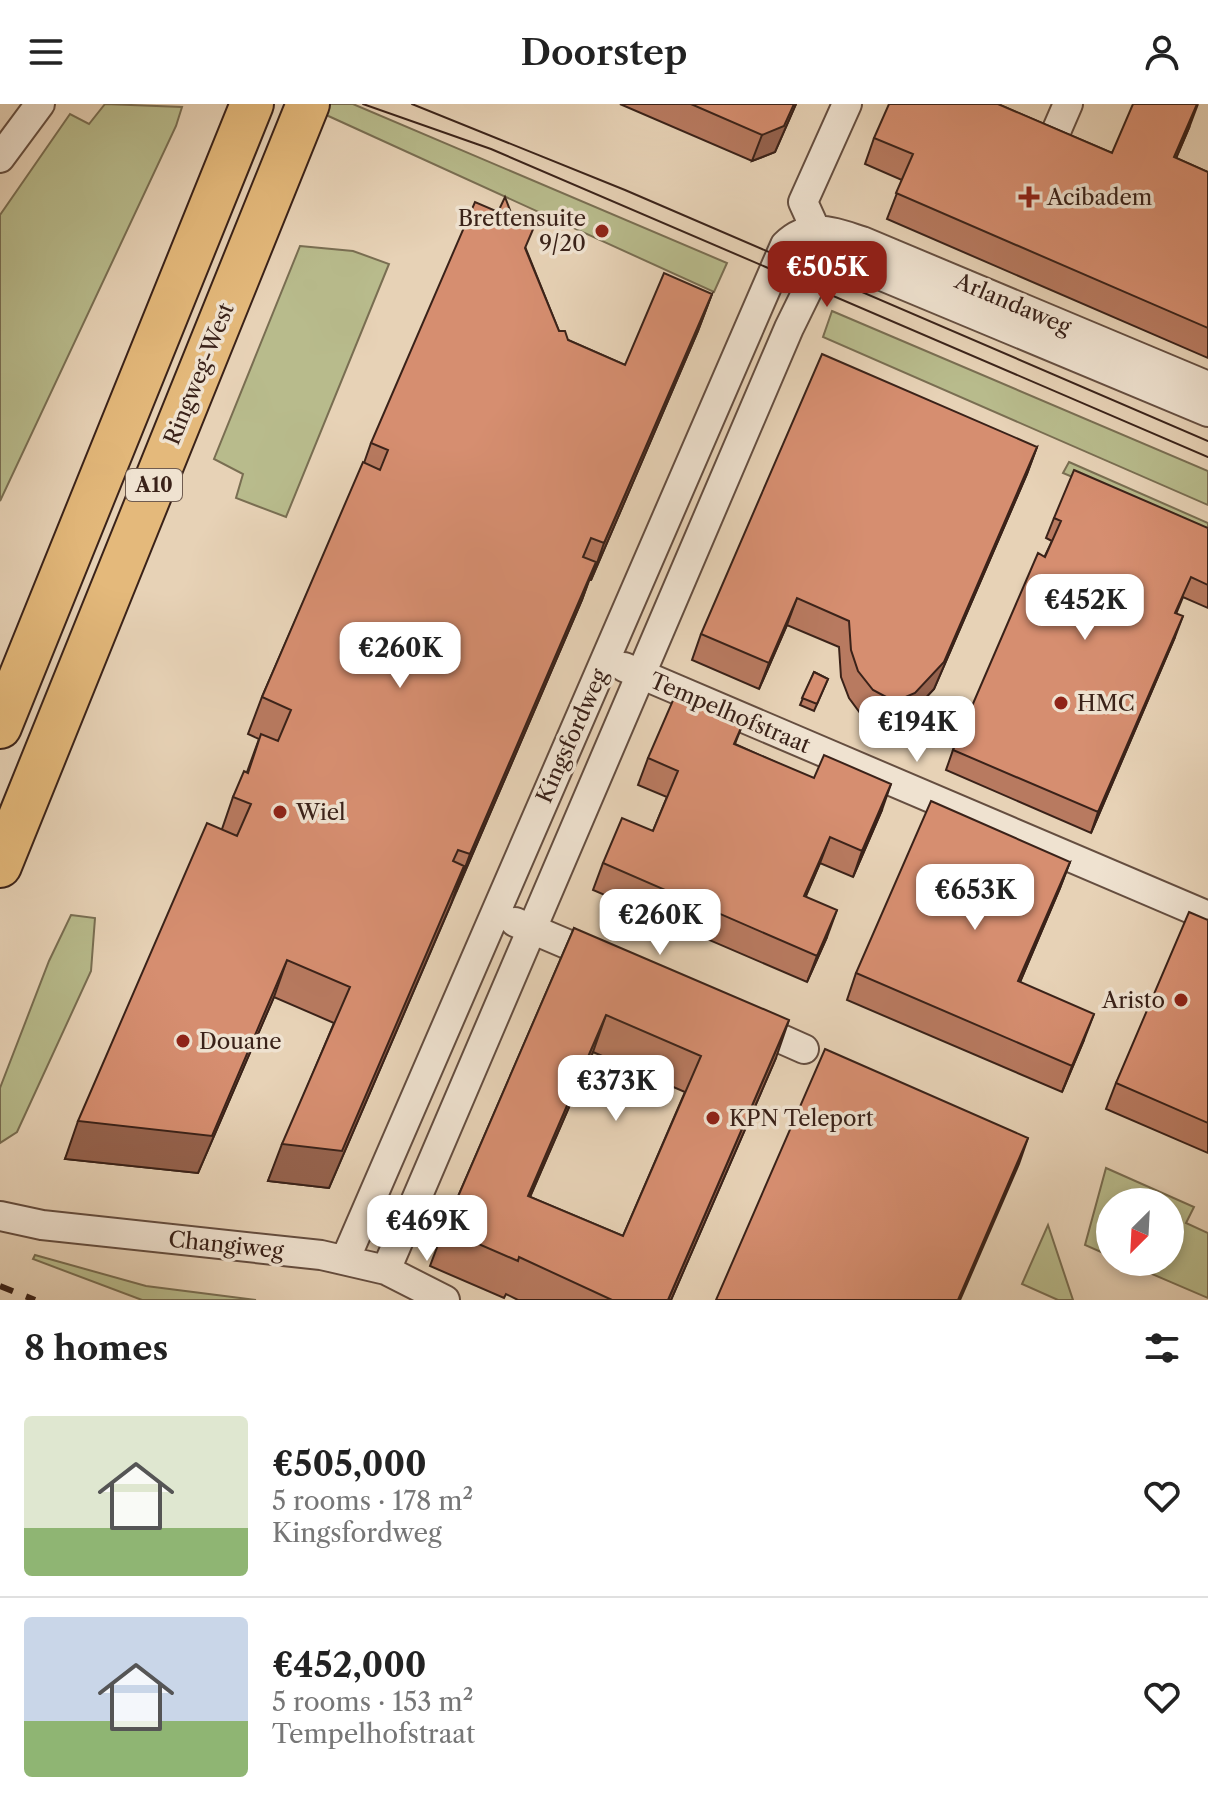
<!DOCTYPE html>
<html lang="en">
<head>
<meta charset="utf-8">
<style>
	body { margin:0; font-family:"Libre Caslon Text",serif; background:#f6f6f6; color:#222; height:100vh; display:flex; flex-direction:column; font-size:30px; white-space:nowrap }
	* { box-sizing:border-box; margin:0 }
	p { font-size:26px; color:#767676 }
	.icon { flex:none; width:44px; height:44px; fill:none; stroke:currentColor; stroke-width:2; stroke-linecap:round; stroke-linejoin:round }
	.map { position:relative; height:1196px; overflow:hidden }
	.drawer { display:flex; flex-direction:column; background:#fff; flex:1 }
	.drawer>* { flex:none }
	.needle { width:52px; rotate:204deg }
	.buttons { position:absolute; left:1096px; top:1084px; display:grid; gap:16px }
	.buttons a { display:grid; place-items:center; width:88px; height:88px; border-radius:50%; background:#fff; box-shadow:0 4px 12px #0003; font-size:40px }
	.price { position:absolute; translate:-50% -68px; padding:0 18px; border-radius:16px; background:#fff; color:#222; font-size:26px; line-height:52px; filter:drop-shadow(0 2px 4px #0008) }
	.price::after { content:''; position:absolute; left:50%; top:48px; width:24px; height:18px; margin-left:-12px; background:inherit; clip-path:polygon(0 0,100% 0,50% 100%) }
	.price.current { background:#8f2418; color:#fff }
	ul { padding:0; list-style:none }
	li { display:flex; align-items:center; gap:24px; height:200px; padding:0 24px }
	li+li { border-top:2px solid #e0e0e0 }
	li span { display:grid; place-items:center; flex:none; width:224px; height:160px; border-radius:8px; color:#555 }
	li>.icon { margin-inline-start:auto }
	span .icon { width:96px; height:96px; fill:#fffc; stroke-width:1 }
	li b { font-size:34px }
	h2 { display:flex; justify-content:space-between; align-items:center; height:96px; padding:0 24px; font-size:34px }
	header { display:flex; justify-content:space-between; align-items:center; height:104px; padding:0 24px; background:#fff; font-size:36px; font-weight:600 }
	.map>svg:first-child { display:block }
	.green { fill:#b8bb8c; stroke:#796e52; stroke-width:2 }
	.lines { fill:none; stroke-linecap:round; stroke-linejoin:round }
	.minor-casing { stroke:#654e40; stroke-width:32 }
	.highway-casing { stroke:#3a2219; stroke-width:46 }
	.minor { stroke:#efe2d0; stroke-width:28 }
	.highway { stroke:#e4b97b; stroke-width:42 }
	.tram { stroke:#3a2219; stroke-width:2 }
	.rail { stroke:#3a2219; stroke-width:6; stroke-dasharray:14 14; stroke-linecap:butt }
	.wall { fill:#b87a60; stroke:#3a2219; stroke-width:2; fill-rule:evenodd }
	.shaded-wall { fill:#96634e; stroke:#3a2219; stroke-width:2 }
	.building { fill:#d68e70; stroke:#3a2219; stroke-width:2; fill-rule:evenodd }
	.poi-dot { fill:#8f2418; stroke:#efe2d0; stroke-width:3 }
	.labels { text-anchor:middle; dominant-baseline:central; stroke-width:7; stroke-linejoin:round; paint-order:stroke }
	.shield { fill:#efe2d0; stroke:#705c50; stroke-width:2 }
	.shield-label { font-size:20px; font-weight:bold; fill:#3a2219 }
	.poi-label { font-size:22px; fill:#3a2219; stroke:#efe2d0; text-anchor:start }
	.street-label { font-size:22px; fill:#3a2219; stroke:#efe2d0 }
</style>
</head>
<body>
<header><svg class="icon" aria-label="menu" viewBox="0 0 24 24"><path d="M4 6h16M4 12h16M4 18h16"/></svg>Doorstep<svg class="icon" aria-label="person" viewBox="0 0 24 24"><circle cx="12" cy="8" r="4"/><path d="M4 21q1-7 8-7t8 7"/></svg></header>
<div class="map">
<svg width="1208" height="1196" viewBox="0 0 1208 1196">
	<rect width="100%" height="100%" fill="#e7d2b6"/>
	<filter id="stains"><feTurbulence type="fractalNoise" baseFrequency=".0025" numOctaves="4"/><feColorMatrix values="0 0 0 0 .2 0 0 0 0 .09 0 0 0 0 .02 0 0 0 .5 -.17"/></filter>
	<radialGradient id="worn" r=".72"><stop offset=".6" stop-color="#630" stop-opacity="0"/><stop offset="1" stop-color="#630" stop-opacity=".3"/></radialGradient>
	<path class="green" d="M 105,0 L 182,3 L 176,22 L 0,397 L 0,111 L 70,10 L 89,20 Z
		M 324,0 L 353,0 L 727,159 L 714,188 L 324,10 Z
		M 300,142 L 353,147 L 389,160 L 286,413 L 236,394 L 243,370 L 214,355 Z
		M 832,207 L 1208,367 L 1208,401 L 823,233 Z
		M 1069,358 L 1208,419 L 1208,430 L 1063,369 Z
		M 71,811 L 95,814 L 91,867 L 17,1028 L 0,1039 L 0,984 L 49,857 Z
		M 1106,1064 L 1194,1103 L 1186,1119 L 1208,1129 L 1208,1194 L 1124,1158 L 1170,1158 L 1170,1098 L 1110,1098 L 1110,1152 L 1085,1141 Z
		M 1048,1121 L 1073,1196 L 1058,1196 L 1022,1180 Z
		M 35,1151 L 146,1182 L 256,1196 L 142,1196 L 33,1155 Z"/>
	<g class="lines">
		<defs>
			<path id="minor" d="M 1055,30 L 1068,0
				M 0,54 L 40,0
				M 823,142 L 803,98 L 847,0
				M 831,158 L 858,162 L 1208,308
				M 624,563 L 1208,812
				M 515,818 L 602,855
				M 750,921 L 804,945
				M 0,1112 L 42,1121 L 321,1151 L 386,1166 L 445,1196
				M 345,1156 L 785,141 C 809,117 833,128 862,137 L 1208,282
				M 386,1166 L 789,224 L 816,169 L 831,158"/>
			<path id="highway" d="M 0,623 L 252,0
				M 0,762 L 308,0"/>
		</defs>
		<use href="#minor" class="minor-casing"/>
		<use href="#highway" class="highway-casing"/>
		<use href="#minor" class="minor"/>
		<use href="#highway" class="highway"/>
		<path class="tram" d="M 363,0 L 491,45 L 1208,353
			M 412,0 L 625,86 L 1208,337"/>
		<path class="rail" d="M 0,1182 L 35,1196"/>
	</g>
	<path class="wall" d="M 620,0 L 796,0 L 775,48 L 752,57 Z
		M 1000,1 L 1112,49 L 1189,24 L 1176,54 L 1208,68 L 1208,254 L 887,115 L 902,76 L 865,60 L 874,34 Z
		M 526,145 L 559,227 L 568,236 L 625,261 L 712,190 L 698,227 L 591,476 L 589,476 L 582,496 L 329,1084 L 268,1077 L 334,919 L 274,893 L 198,1069 L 65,1055 L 222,725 L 233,693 L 247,668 L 259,635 L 248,630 L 262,593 L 364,359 L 371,339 Z
		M 1037,343 L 1027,370 L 934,585 L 906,615 L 892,621 L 878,620 L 863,613 L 849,594 L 841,573 L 839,543 L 787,521 L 759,585 L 692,556 L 701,530 Z
		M 1054,414 L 1208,424 L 1208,504 L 1183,493 L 1176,510 L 1175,533 L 1091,729 L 946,666 L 953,646 L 1052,437 L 1046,434 Z
		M 814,568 L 828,575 L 814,607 L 800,601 Z
		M 744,617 L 735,640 L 882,706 L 853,773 L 820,759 L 806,792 L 827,833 L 807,878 L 593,786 L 603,759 L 653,727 L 667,693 L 638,681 L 648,654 Z
		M 1070,758 L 1060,784 L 1020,878 L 1084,936 L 1062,988 L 847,896 L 856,869 Z
		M 1208,816 L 1208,1049 L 1106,1005 L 1116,979 Z
		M 574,824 L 776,954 L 671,1196 L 518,1196 L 506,1190 L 504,1194 L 430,1162 L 444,1125 ZM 593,948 L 685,988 L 623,1132 L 530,1093 Z"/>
	<path class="shaded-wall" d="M 794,0 L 796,0 L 775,48 L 752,57 L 762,31 Z
		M 1198,0 L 1189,24 L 1165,80 L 1174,53 Z
		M 712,190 L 698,227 L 591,476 L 604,439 Z
		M 1037,343 L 1027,370 L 934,585 L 906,615 L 892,621 L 878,620 L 888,594 Z
		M 596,458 L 582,496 L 456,788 L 470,750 Z
		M 797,494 L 787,521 L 759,585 L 769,559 Z
		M 1183,512 L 1175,533 L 1091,729 L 1098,708 Z
		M 891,680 L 882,706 L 853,773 L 862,747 Z
		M 830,733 L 820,759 L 794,818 L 804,792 Z
		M 1070,758 L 1060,784 L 1009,904 L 1018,877 Z
		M 464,762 L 451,800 L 329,1084 L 268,1077 L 282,1040 Z
		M 837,806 L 827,833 L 807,878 L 817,852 Z
		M 287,856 L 274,893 L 198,1069 L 65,1055 L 78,1017 Z
		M 1094,910 L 1084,936 L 1062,988 L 1072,962 Z
		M 606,911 L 593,948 L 514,1129 L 528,1092 Z
		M 789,916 L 776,954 L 671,1196 L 668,1196 Z
		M 1028,1034 L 1019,1060 L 960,1196 L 958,1196 Z"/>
	<path class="building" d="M 691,0 L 794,0 L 784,22 L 762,31 Z
		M 889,0 L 998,0 L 1112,49 L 1133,0 L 1197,0 L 1174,53 L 1208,68 L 1208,224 L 896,89 L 913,50 L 874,34 Z
		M 505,93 L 513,114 L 534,123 L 525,144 L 559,227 L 565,227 L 568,236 L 625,261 L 664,169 L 712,190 L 604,439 L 591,434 L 583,453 L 596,458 L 470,750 L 458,746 L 453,757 L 464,762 L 342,1047 L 282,1040 L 350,883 L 287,856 L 212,1032 L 78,1017 L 207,719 L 237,732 L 251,700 L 233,693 L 244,667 L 248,669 L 261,630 L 278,637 L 291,606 L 262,593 L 363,358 L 380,366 L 388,346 L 371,339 L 475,98 L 498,108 Z
		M 822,250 L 1037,343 L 944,558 L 915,589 L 901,595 L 888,594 L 873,586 L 858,567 L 851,546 L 849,517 L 797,494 L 769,559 L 701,530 Z
		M 1074,366 L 1208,424 L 1208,481 L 1191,473 L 1175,509 L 1183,512 L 1098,708 L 953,646 L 1038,449 L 1045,453 L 1061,417 L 1054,414 Z
		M 814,568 L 828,575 L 817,600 L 802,594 Z
		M 677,587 L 744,617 L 734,640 L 814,674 L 824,651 L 891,680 L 862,747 L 830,733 L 804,792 L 837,806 L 817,852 L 603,759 L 622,714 L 653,727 L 678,667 L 648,654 Z
		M 931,697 L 1070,758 L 1018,877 L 1094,910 L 1072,962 L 856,869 Z
		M 1189,808 L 1208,816 L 1208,1019 L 1116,979 Z
		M 574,824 L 789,916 L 668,1196 L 612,1196 L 519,1153 L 518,1157 L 444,1125 ZM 606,911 L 701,952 L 623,1132 L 528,1092 Z
		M 825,945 L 1028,1034 L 958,1196 L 716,1196 Z"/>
	<g class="poi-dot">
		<path d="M1025 81h8v8h8v8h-8v8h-8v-8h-8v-8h8z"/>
		<circle cx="602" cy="127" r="8"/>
		<circle cx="1061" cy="599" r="8"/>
		<circle cx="280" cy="708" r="8"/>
		<circle cx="1181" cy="896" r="8"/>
		<circle cx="183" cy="937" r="8"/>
		<circle cx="713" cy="1014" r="8"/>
	</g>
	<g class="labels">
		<rect class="shield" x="126" y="365" width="56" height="32" rx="6"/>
		<g class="shield-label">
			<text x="154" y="381">A10</text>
		</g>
		<g class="poi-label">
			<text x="1047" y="93">Acibadem</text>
			<text x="586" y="114" text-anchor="end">Brettensuite<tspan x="586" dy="25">9/20</tspan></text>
			<text x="1077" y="599">HMC</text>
			<text x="296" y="708">Wiel</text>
			<text x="1165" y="896" text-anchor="end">Aristo</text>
			<text x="199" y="937">Douane</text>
			<text x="729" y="1014">KPN Teleport</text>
		</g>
		<g class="street-label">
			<text transform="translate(1013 200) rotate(23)">Arlandaweg</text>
			<text transform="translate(199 270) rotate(-68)">Ringweg-West</text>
			<text transform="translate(730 609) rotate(23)">Tempelhofstraat</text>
			<text transform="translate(572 632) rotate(-66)">Kingsfordweg</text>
			<text transform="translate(226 1141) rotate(6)">Changiweg</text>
		</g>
	</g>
	<rect width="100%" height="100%" filter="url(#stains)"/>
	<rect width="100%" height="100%" fill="url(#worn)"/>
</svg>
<div class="buttons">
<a><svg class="needle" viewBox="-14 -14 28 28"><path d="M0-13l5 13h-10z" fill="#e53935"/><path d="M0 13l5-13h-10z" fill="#767676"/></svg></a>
</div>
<b class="price current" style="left:827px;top:205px">€505K</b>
<b class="price" style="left:1085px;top:538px">€452K</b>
<b class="price" style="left:400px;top:586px">€260K</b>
<b class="price" style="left:917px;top:660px">€194K</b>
<b class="price" style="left:975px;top:828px">€653K</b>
<b class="price" style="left:660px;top:853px">€260K</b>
<b class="price" style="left:616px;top:1019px">€373K</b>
<b class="price" style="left:427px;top:1159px">€469K</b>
</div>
<section class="drawer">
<h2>8 homes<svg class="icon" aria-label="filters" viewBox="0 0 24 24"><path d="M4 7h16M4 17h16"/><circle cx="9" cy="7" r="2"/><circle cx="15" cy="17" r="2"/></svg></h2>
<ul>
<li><span style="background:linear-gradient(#dfe7d0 70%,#8fb573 0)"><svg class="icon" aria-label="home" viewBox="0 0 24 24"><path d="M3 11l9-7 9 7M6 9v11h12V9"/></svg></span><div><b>€505,000</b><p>5 rooms · 178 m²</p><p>Kingsfordweg</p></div><svg class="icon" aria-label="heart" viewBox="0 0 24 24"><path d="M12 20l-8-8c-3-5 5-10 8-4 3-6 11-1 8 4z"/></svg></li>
<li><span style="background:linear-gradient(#c9d6e8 65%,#8fb573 0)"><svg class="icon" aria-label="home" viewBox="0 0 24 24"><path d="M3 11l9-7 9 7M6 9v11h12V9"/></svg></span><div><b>€452,000</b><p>5 rooms · 153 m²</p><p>Tempelhofstraat</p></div><svg class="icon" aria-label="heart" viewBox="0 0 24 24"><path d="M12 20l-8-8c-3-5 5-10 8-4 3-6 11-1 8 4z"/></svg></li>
</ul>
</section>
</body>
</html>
